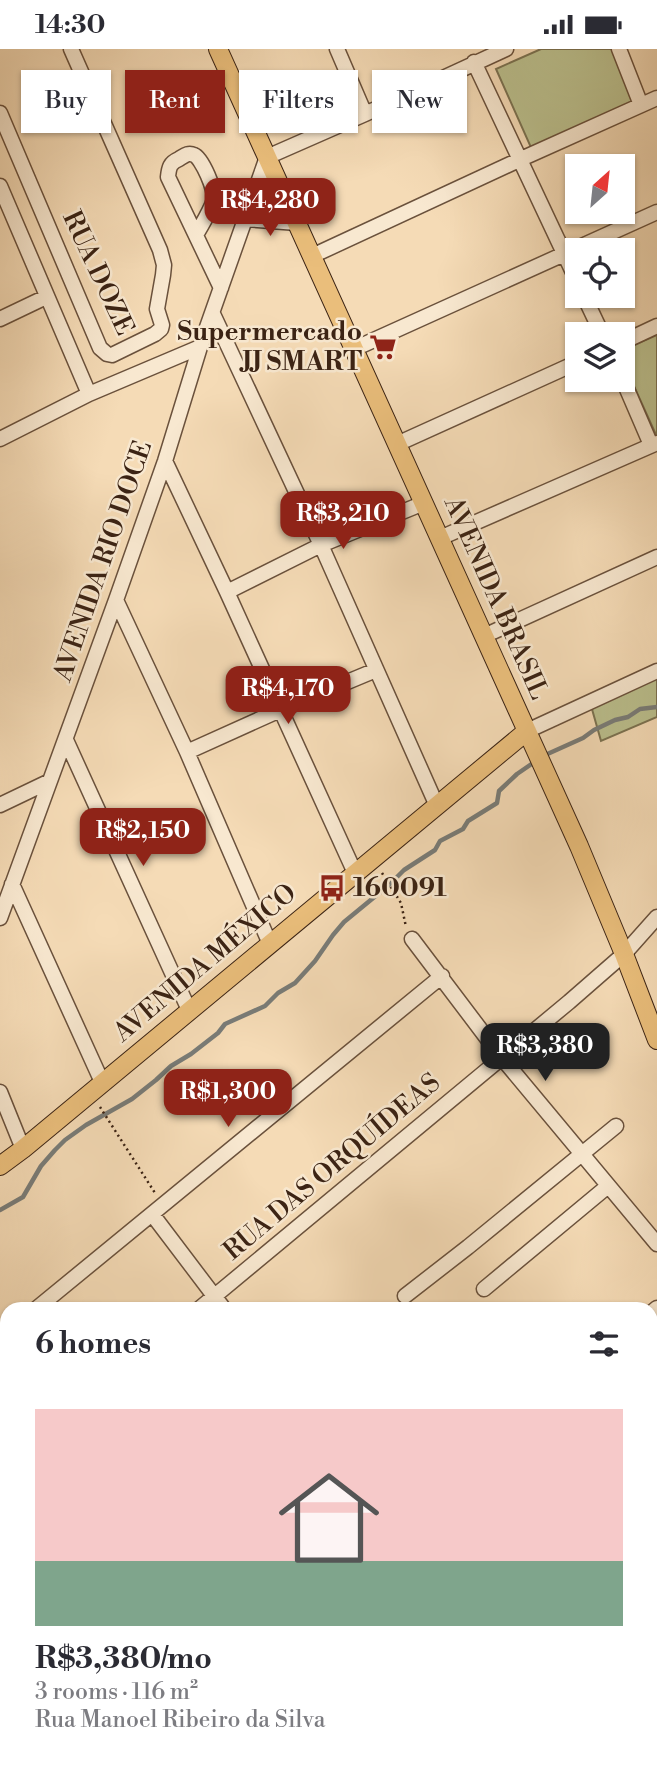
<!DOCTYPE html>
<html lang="en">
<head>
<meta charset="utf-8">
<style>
	body { margin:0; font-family:"Libre Bodoni",serif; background:#f2f2f3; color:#2b2b33; height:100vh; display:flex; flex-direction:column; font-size:26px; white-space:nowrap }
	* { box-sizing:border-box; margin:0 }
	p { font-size:23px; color:#7c7c81 }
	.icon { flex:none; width:38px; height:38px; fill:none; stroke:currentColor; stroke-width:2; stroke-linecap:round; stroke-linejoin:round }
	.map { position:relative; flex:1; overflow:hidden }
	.panel { position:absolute; left:0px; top:1253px; width:658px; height:471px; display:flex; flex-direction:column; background:#fff; border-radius:21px 21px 0 0; box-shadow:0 2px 5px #0004 }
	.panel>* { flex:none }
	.hud { position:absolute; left:21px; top:21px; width:616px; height:63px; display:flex; gap:14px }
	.needle { width:46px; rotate:27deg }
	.controls { position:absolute; left:565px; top:105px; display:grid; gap:14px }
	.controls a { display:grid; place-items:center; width:70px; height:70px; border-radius:0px; background:#fff; box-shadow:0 2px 5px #0004; font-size:35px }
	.price { position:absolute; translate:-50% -60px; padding:0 16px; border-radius:14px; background:#8f2418; color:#fff; font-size:23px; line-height:46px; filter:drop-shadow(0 2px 4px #0008) }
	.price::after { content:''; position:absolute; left:50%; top:42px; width:21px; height:16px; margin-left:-10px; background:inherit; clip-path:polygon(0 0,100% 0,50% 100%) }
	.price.active { background:#222; color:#fff }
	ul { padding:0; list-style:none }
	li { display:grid; align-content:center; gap:14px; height:371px; padding:0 35px }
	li+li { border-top:2px solid #e1e1e2 }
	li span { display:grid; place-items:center; height:217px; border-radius:0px; color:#555 }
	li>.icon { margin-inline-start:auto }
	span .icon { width:126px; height:126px; fill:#fffc; stroke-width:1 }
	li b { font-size:30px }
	h2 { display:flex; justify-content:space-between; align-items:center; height:84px; padding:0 35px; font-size:30px }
	.pill { padding:0 24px; border-radius:0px; background:#fff; box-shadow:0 2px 5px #0004; font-size:24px; line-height:63px }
	.pill.active { background:#8f2418; color:#fff }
	.status { display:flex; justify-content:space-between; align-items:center; height:49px; padding:0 35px; background:#fff; direction:ltr }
	.status svg { height:19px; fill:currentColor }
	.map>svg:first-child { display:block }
	.green { fill:#bbc08e; stroke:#7b7251; stroke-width:2 }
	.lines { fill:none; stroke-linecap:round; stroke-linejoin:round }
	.stream { stroke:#797c78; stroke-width:4.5 }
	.minor-casing { stroke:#6a513c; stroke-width:17 }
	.major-casing { stroke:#3b2314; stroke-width:20 }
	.path { stroke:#3b2314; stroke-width:2.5; stroke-dasharray:2 3.5; stroke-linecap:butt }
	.minor { stroke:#f8e8d0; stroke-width:14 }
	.major { stroke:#eabe7b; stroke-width:18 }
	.labels { text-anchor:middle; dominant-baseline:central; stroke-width:5; stroke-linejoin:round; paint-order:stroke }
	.street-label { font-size:26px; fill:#3b2314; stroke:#f8e8d0 }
	.poi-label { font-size:26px; font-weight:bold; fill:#3b2314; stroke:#f8e8d0; text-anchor:end }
</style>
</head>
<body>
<div class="status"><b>14:30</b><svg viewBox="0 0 49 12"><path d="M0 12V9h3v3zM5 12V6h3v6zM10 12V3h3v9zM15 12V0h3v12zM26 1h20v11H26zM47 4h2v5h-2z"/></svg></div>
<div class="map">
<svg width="657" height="1723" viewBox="0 0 657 1723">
	<rect width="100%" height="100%" fill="#f5dbb6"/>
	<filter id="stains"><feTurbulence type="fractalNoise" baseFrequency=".00286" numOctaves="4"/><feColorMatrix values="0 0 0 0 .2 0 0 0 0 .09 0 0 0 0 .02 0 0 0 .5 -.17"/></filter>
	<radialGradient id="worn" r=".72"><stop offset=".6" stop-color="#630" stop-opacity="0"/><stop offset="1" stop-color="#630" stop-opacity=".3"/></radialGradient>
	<path class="green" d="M 541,0 L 624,0 L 647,52 L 533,103 L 496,20 Z
		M 657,286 L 657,388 L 623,313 L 623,301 Z
		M 657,625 L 657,668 L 601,692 L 590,653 Z"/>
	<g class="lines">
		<path class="stream" d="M 543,707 L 583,689 L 594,681 L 615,671 L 628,668 L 640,660 L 657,658
			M 0,1161 L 23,1148 L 41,1117 L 55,1101 L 65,1091 L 86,1076 L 132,1050 L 156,1031 L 171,1017 L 191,1005 L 218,984 L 225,975 L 265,957 L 278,944 L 295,934 L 315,912 L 333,886 L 344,873 L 389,836 L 404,821 L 435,801 L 440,792 L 463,780 L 468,772 L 497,754 L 499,742 L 517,725 L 536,712"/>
		<defs>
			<path id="minor" d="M 337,0 L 365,65
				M 619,0 L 641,56
				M 474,13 L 578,234
				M 0,64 L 100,299 L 107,305 L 112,306 L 155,285 L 161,280 L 162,276 L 157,260 L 163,226 L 164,216 L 160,201 L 71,0
				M 0,137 L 89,345
				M 246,170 L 297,174
				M 196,186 C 202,175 210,163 214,151 C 216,142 202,109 194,106 C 188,103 184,107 179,110 C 170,114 169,118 168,128 L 221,239
				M 312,207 L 521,110 L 657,49
				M 584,247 L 602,285
				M 213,265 L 321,496 L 437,757
				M 0,270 L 46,248
				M 623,293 L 657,277
				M 354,300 L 657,163
				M 623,331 L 651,396
				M 0,390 L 89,345 L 200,298
				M 397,395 L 578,313
				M 165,412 L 227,543 L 355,824
				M 440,489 L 657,394
				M 227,543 L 321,496 L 424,454
				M 116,551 L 187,703 L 270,895
				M 484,587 L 657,508
				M 527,682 L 657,622
				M 66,691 L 189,961
				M 187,703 L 280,661 L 376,621
				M 0,756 L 48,733
				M 12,835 L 102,1033
				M 0,869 L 116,551 L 165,412 L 200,298 L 267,108 L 365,65 L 506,0
				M 412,890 L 502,1009 L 657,1195
				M 0,1043 L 23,1100
				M 152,1165 L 224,1260
				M 484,1240 L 608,1137
				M 405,1247 L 468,1198 L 616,1077
				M 36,1260 L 442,927
				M 199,1260 L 569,953 L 624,905 L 657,868
				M 651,1264 L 657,1259
				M 0,1290 L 7,1284
				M 0,1426 L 7,1420
				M 651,1475 L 657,1470
				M 0,1491 L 7,1499
				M 651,1527 L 657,1532
				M 0,1560 L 7,1554
				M 0,1612 L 7,1606
				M 184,1717 L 189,1723
				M 611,1717 L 616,1723
				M 99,1723 L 105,1717
				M 357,1723 L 365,1717"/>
			<path id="major" d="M 218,0 L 579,797 L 624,905 L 657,991
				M 0,1117 L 23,1100 L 527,682"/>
		</defs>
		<use href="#minor" class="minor-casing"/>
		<use href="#major" class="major-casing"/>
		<path class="path" d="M 382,824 L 401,854 L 406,878
			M 100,1058 L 155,1144"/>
		<use href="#minor" class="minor"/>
		<use href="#major" class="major"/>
	</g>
	<defs>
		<symbol id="supermarket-bare" viewBox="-9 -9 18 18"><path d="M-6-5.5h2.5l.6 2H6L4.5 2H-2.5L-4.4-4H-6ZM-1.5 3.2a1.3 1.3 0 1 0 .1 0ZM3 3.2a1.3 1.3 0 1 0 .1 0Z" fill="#8f2418" stroke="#f8e8d0" stroke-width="2.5" paint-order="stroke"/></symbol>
		<symbol id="bus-bare" viewBox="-9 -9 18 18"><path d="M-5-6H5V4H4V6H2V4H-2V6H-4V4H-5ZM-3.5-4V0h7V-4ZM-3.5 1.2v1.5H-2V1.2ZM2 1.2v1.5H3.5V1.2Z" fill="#8f2418" stroke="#f8e8d0" stroke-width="2.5" paint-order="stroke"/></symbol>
	</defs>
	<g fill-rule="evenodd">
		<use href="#supermarket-bare" x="364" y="279" width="38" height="38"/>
		<use href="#bus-bare" x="313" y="820" width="38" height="38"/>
	</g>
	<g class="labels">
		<g class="street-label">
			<text transform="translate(98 224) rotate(65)">RUA DOZE</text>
			<text transform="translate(103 512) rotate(-71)">AVENIDA RIO DOCE</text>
			<text transform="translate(496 549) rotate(66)">AVENIDA BRASIL</text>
			<text transform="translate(205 914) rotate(-40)">AVENIDA MÉXICO</text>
			<text transform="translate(332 1118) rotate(-40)">RUA DAS ORQUÍDEAS</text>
		</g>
		<g class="poi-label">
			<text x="362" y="283">Supermercado<tspan x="362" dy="30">JJ SMART</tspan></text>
			<text x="353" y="839" text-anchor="start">160091</text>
		</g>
	</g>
	<rect width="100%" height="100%" filter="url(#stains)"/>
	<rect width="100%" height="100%" fill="url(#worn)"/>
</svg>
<div class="controls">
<a><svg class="needle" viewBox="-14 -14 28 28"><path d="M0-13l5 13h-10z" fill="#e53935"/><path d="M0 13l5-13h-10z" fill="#7c7c81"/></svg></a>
<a><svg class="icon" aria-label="locate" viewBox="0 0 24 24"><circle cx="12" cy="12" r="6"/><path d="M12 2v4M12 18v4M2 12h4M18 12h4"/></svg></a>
<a><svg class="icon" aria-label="layers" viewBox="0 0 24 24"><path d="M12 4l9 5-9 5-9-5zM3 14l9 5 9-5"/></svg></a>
</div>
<b class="price" style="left:270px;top:189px">R$4,280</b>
<b class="price" style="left:343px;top:502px">R$3,210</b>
<b class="price" style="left:288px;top:677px">R$4,170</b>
<b class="price" style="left:143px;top:819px">R$2,150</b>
<b class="price active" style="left:545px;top:1034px">R$3,380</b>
<b class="price" style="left:228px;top:1080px">R$1,300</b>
<div class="hud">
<a class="pill">Buy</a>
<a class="pill active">Rent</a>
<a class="pill">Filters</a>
<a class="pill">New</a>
</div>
<section class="panel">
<h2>6 homes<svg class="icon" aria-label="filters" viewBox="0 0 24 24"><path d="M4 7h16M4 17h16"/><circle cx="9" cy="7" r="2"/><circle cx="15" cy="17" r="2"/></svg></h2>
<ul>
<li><span style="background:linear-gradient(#f6c9c9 70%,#7fa58c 0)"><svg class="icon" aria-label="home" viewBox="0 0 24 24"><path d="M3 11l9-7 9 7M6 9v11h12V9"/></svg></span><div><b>R$3,380/mo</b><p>3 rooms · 116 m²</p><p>Rua Manoel Ribeiro da Silva</p></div></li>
</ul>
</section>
</div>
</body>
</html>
